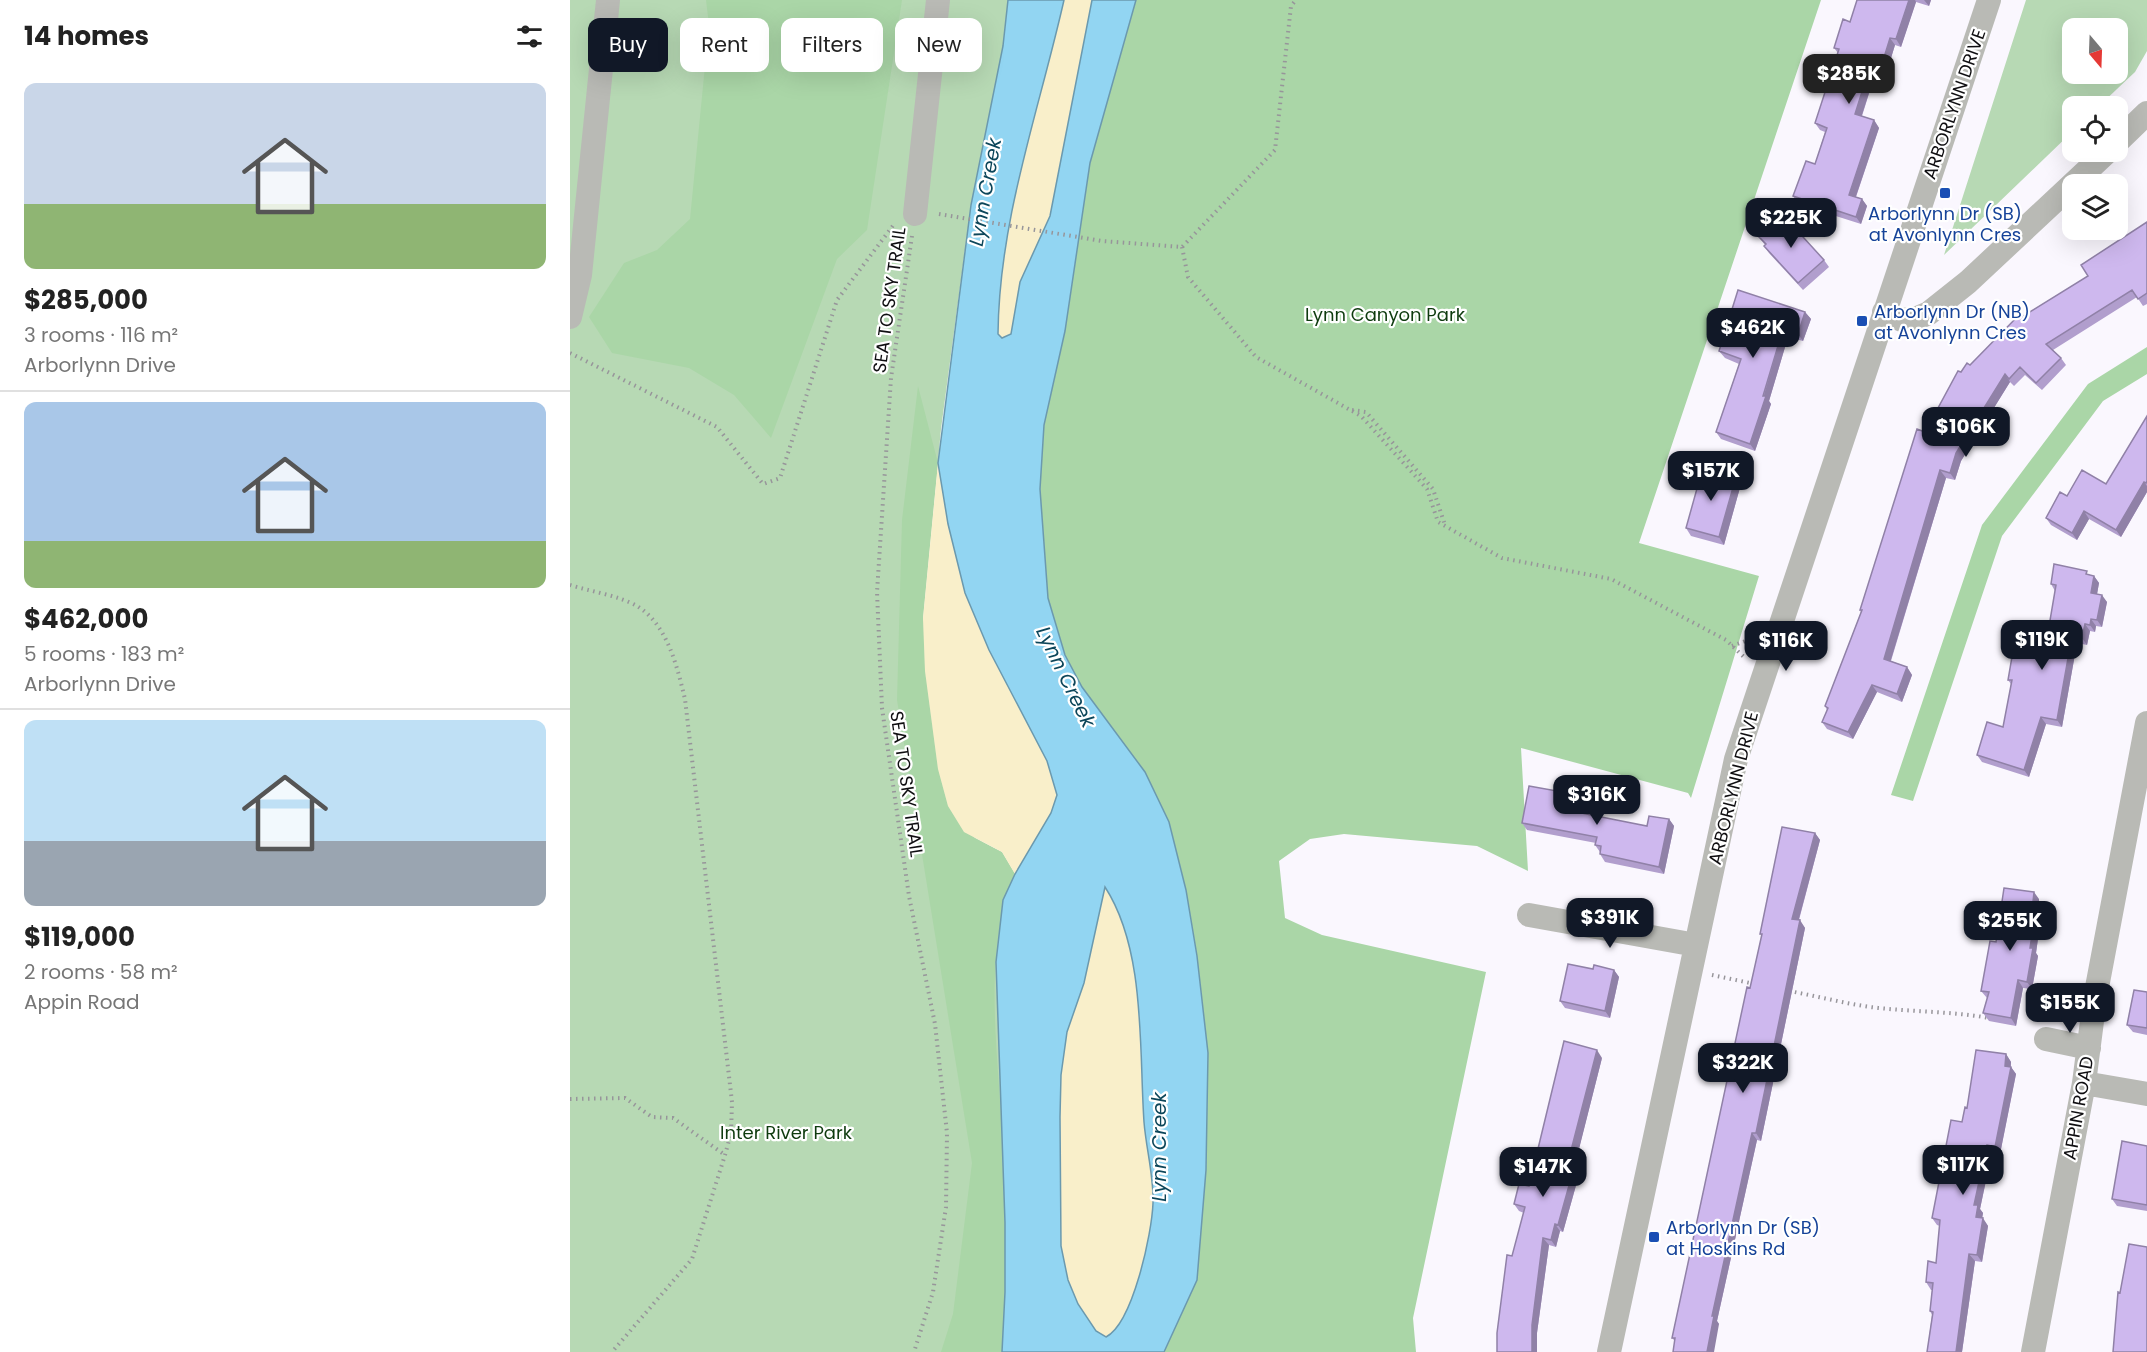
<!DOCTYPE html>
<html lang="en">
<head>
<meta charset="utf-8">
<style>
	body { margin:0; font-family:Poppins,sans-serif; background:#f2f2f2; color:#222; height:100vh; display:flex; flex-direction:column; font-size:22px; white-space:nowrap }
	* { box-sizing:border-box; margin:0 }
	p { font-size:20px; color:#767676 }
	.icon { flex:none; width:33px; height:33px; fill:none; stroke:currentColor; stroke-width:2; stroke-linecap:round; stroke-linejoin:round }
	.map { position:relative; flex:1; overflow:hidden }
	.sheet { display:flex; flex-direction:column; background:#fff; width:570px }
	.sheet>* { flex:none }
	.top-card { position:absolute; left:18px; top:18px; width:570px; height:54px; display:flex; gap:12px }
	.needle { width:39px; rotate:161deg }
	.fabs { position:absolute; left:1492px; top:18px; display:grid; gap:12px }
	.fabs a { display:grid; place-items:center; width:66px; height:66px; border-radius:12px; background:#fff; box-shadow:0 6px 24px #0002; font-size:30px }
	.price { position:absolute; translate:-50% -51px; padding:0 14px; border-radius:12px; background:#111827; color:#fff; font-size:20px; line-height:39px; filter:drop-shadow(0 2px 3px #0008) }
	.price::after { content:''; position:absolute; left:50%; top:36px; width:18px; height:14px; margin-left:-9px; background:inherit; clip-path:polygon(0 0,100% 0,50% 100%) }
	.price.current { background:#222; color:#fff }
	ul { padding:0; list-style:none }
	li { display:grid; align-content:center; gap:12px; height:318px; padding:0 24px }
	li+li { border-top:2px solid #e0e0e0 }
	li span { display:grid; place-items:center; height:186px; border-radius:12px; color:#555 }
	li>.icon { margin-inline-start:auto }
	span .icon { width:108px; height:108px; fill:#fffc; stroke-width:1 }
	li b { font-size:26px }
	h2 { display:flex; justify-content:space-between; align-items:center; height:72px; padding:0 24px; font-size:26px }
	.chip { padding:0 21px; border-radius:12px; background:#fff; box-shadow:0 6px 24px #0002; font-size:21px; line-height:54px }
	.chip.current { background:#111827; color:#fff }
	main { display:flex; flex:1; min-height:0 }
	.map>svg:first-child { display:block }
	.green { fill:#b7d9b4; fill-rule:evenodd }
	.forest { fill:#aad6a7 }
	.sand { fill:#f9efca }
	.water { fill:#92d5f2; stroke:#6b99ae; stroke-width:1.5; fill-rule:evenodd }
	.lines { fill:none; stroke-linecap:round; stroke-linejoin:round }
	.path { stroke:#97959a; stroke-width:4; stroke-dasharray:1.5 4.5; stroke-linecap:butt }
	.minor { stroke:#b9bab5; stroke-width:24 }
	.wall { fill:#b19ecd }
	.shaded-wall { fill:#9081a7 }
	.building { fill:#ceb8ee; stroke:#9081a7; stroke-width:1.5 }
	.transit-dot { fill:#1a4fb4; stroke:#fff; stroke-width:2 }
	.labels { text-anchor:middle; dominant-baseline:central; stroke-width:4.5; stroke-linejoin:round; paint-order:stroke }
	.street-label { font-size:18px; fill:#0f0e11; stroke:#fff }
	.transit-label { font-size:18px; fill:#164399; stroke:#fff; text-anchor:start }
	.park-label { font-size:18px; fill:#0e3b0e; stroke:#fff }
	.water-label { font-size:20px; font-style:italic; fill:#0c465a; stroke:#fff }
</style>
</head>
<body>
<main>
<section class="sheet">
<h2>14 homes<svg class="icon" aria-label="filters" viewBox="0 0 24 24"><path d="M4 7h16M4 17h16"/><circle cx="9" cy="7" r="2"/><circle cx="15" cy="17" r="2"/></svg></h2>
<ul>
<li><span style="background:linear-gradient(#c9d6e8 65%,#8fb573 0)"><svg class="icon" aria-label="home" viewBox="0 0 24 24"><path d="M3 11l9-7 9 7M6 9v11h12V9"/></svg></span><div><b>$285,000</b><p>3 rooms · 116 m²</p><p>Arborlynn Drive</p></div></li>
<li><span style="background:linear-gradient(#a9c7e8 75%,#8fb573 0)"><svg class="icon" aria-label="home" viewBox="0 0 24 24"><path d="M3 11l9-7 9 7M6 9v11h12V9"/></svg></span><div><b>$462,000</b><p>5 rooms · 183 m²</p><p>Arborlynn Drive</p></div></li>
<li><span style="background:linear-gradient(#bfe0f5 65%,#9aa5b1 0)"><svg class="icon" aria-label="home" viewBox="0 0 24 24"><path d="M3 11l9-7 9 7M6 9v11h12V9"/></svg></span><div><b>$119,000</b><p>2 rooms · 58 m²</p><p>Appin Road</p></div></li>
</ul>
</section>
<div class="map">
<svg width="1577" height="1352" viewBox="0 0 1577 1352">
	<rect width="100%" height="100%" fill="#faf7fe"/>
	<path class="green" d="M 0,0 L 438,0 L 433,46 L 401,205 L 371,429 L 353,618 L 405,840 L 432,852 L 445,874 L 433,900 L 432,1352 L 0,1352 Z
		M 1456,0 L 1577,0 L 1577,51 L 1565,72 L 1529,106 L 1503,106 L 1503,131 L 1374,255 ZM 1503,28 L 1548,28 L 1548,74 L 1503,74 Z"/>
	<path class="forest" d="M 136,0 L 332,0 L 297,230 L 267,259 L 201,438 L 164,395 L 119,368 L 42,353 L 19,317 L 54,263 L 87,250 L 120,219 L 139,25 Z
		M 566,0 L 1251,0 L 1069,543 L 1189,576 L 1121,798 L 1118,793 L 951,748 L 958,871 L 907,846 L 774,834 L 740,839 L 709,861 L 715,918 L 752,935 L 916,972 L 843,1318 L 846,1352 L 594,1352 L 606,1325 L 636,1170 L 638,1053 L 627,956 L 616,890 L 599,822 L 575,772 L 512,687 L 495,655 L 478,598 L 470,489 L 474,425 L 495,331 L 520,163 Z
		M 1577,347 L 1577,374 L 1533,401 L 1432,536 L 1343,801 L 1321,795 L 1412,525 L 1518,384 Z
		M 348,386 L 368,463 L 353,618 L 355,671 L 368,769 L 378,806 L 394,832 L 432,852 L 445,874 C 412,949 428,1051 432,1132 C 435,1205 438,1279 432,1352 L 371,1352 L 383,1314 L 402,1163 L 327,700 L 332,520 Z"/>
	<path class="sand" d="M 494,0 L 522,0 L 480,216 L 450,283 L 441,334 L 432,338 L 428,335 C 429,219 469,111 494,0 Z
		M 368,463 C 378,528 392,589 418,648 C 436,688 482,752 486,793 C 489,813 455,856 445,874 L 432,852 L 394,832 L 378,806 L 368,769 L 355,671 L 353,618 Z
		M 535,886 C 542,899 551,913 555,927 C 572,987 569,1052 574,1113 C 576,1142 584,1174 583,1203 C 582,1234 563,1323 536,1337 L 526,1331 L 508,1304 L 498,1280 L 491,1246 L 490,1117 L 491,1075 L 497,1032 L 514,983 Z"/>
	<path class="water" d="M 438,0 L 494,0 C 469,111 429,219 428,334 L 432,338 L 441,334 L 450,282 L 480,216 L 522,0 L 566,0 L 520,163 L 495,331 L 474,425 L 470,489 L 478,598 L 495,655 L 512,687 L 575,772 L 599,822 L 616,890 L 627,956 L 638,1053 L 636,1170 L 627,1280 L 594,1352 L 432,1352 L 435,1292 L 435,1223 L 426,962 L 433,900 L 445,874 L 481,813 L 487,795 L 477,761 L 419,650 L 395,593 L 378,524 L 368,463 L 401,205 L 433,46 ZM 535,887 C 576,950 569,1049 574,1122 C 576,1148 584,1177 583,1203 C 582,1233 563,1323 536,1337 L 526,1331 L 508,1304 L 498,1280 L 491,1246 L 490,1117 L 491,1075 L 497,1032 L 514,983 Z"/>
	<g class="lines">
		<path class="path" d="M 369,214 L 532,241 L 612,247 L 705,150 L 721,6 L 726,0
			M 342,236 L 321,378 L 307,592 L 312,708 L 339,896 L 365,1024 L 377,1133 L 376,1207 L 363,1292 L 344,1352
			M 612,247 L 618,277 L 686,357 L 791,416 L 857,489 L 868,522 L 932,558 L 1041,579 L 1156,640 L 1175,658
			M 0,353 L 147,427 L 193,484 L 210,478 L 267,300 L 325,223
			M 782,410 L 796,412 L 863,489 L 875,525
			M 0,585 C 19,591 50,596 67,606 C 98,625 107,667 115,699 L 162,1102 L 161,1133 L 155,1155 L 122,1259 L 42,1352
			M 1162,646 L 1181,639
			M 1142,975 L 1185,984
			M 1219,991 C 1246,996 1273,1003 1300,1007 C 1340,1012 1380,1011 1419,1018
			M 0,1099 L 55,1098 L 82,1117 L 103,1118 L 155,1155"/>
		<path class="minor" d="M 1548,141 L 1577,113
			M 345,214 L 368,0
			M 1314,312 L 1332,320 L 1345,319 L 1359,313 L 1398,282 L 1537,152
			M 0,317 L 10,275 L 38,0
			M 959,915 L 1126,945
			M 1476,1039 L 1519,1048
			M 1514,1083 L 1577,1094
			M 1039,1352 L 1166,759 L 1419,0
			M 1463,1352 L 1514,1083 L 1525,998 L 1577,723"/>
	</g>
	<path class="wall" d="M 1287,0 L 1361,0 L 1359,6 L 1346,2 L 1331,47 L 1325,45 L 1317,71 L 1307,68 L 1292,116 L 1304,120 L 1309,128 L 1286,197 L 1292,199 L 1297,206 L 1291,224 L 1228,204 L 1223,196 L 1245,164 L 1255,132 L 1250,130 L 1245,123 L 1268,53 L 1264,48 L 1280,22 Z
		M 1577,222 L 1577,304 L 1573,306 L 1567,297 L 1483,350 L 1491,358 L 1496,365 L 1472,390 L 1455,375 L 1444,386 L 1440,382 L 1391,461 L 1385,480 L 1376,478 L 1321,661 L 1337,667 L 1342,675 L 1332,702 L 1307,692 L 1283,739 L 1257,729 L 1252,722 L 1257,710 L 1255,706 L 1291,612 L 1290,610 L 1355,432 L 1391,372 L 1400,365 L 1450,318 L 1518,276 Z
		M 1189,237 L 1254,260 L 1259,267 L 1233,290 L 1199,253 L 1194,246 L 1195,245 Z
		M 1235,312 L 1241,319 L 1233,341 L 1218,337 L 1199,401 L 1201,404 L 1185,451 L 1151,439 L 1146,432 L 1169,364 L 1155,358 L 1149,351 Z
		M 1577,416 L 1577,492 L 1551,537 L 1519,519 L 1507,540 L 1481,525 L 1476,518 L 1497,496 L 1536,484 Z
		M 1171,484 L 1154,545 L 1121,536 L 1116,528 Z
		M 1519,575 L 1524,576 L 1529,583 L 1527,594 L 1537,602 L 1532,627 L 1526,626 L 1525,632 L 1520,631 L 1517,645 L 1507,643 L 1492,727 L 1476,724 L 1459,777 L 1412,762 L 1407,755 L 1433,727 L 1441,684 L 1438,680 L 1475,650 L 1485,591 L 1481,584 Z
		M 1015,796 L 1020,803 L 1018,815 L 1077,826 L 1099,819 L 1104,826 L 1094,874 L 1035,862 L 1030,854 L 1030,852 L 1025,845 L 1026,843 L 957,830 L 952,823 Z
		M 1245,833 L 1250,840 L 1229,920 L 1235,928 L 1191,1141 L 1187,1140 L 1147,1321 L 1149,1324 L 1105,1341 L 1102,1338 L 1192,936 L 1190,934 Z
		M 1469,899 L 1469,905 L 1472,910 L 1466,953 L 1468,956 L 1462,989 L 1453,988 L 1446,1026 L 1419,1021 L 1413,1013 L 1417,998 L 1411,991 L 1426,942 Z
		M 1023,969 L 1044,970 L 1049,977 L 1040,1018 L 995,1008 L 990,1001 Z
		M 1577,992 L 1577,1035 L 1563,1032 L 1557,1025 Z
		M 1436,1054 L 1441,1062 L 1441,1067 L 1446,1074 L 1430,1154 L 1422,1152 L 1410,1209 L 1413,1213 L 1412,1218 L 1418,1226 L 1412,1262 L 1405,1261 L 1392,1352 L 1357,1352 L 1362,1315 L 1360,1311 L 1362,1290 L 1361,1290 L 1356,1282 L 1366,1263 L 1370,1226 L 1367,1225 L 1362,1218 L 1392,1122 L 1397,1108 Z
		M 1032,1058 L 1005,1164 L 1010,1171 L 993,1232 L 990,1231 L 986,1247 L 979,1245 L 967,1333 L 942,1256 L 954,1213 L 949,1211 L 944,1204 L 959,1186 Z
		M 1577,1146 L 1577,1211 L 1547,1206 L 1542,1199 Z"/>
	<path class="shaded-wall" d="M 1339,0 L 1345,0 L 1346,2 L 1331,47 L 1326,39 Z
		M 1354,0 L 1361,0 L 1359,6 Z
		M 1320,38 L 1325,45 L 1317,71 L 1312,64 Z
		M 1302,60 L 1307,68 L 1290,121 L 1285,114 Z
		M 1304,120 L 1309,128 L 1284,202 L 1279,195 Z
		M 1292,199 L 1297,206 L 1291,224 L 1286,217 Z
		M 1235,312 L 1241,319 L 1233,341 L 1228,334 Z
		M 1213,329 L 1218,337 L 1199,401 L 1201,404 L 1185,451 L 1180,444 Z
		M 1435,374 L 1440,382 L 1391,461 L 1385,480 L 1380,473 L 1386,453 Z
		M 1370,470 L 1376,478 L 1319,666 L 1314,659 Z
		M 1166,477 L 1171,484 L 1154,545 L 1149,537 Z
		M 1574,482 L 1577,486 L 1577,492 L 1551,537 L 1546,530 Z
		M 1514,511 L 1519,519 L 1507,540 L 1502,533 Z
		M 1524,576 L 1529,583 L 1526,600 L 1521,593 Z
		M 1532,595 L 1537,602 L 1532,627 L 1527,620 Z
		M 1521,619 L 1526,626 L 1525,632 L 1520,625 Z
		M 1515,624 L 1520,631 L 1517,645 L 1512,638 Z
		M 1502,636 L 1507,643 L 1492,727 L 1487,720 Z
		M 1337,667 L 1342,675 L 1332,702 L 1327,694 Z
		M 1302,685 L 1307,692 L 1283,739 L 1278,732 Z
		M 1471,717 L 1476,724 L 1459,777 L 1454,770 Z
		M 1015,796 L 1020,803 L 1016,821 L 1011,813 Z
		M 1099,819 L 1104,826 L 1094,874 L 1089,867 Z
		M 1245,833 L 1250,840 L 1227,926 L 1222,919 Z
		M 1464,892 L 1469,899 L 1469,905 L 1472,910 L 1466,953 L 1468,956 L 1462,989 L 1457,982 Z
		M 1230,920 L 1235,928 L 1191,1141 L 1186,1133 Z
		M 1044,970 L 1049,977 L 1040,1018 L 1035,1011 Z
		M 1448,980 L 1453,988 L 1446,1026 L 1441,1018 Z
		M 1027,1050 L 1032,1058 L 1005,1165 L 1005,1164 L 1010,1171 L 993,1232 L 988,1225 L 998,1162 Z
		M 1436,1054 L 1441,1062 L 1440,1073 L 1441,1067 L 1446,1074 L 1430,1154 L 1425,1147 Z
		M 1182,1133 L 1187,1140 L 1147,1321 L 1149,1324 L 1144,1352 L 1137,1352 L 1142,1316 Z
		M 1417,1145 L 1422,1152 L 1410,1209 L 1413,1213 L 1411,1225 L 1406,1217 L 1404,1205 Z
		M 1413,1218 L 1418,1226 L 1412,1262 L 1407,1255 Z
		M 985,1224 L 990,1231 L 986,1247 L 981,1240 Z
		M 973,1238 L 979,1245 L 967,1333 L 967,1352 L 962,1352 L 962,1325 Z
		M 1399,1254 L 1405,1261 L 1392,1352 L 1386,1352 Z"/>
	<path class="building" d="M 1287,0 L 1339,0 L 1326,39 L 1320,38 L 1312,64 L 1302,60 L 1285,114 L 1304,120 L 1279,195 L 1292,199 L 1286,217 L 1223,196 L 1236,161 L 1245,164 L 1257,128 L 1245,123 L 1269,49 L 1264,48 L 1273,19 L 1280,22 Z
		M 1213,215 L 1254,260 L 1228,283 L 1194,246 L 1196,244 L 1189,237 Z
		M 1577,222 L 1577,293 L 1568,299 L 1562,290 L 1476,344 L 1491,358 L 1466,383 L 1450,367 L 1439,379 L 1435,374 L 1386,453 L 1380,473 L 1370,470 L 1314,659 L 1337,667 L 1327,694 L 1302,685 L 1278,732 L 1252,722 L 1258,708 L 1255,706 L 1292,610 L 1290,610 L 1347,429 L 1355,432 L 1388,371 L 1391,372 L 1397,363 L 1400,365 L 1448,316 L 1450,318 L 1518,276 L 1511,265 Z
		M 1168,290 L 1235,312 L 1228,334 L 1213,329 L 1193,396 L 1196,396 L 1180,444 L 1146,432 L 1171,359 L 1149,351 Z
		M 1577,416 L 1577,481 L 1576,483 L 1574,482 L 1546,530 L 1514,511 L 1502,533 L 1476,518 L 1490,492 L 1497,496 L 1512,470 L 1536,484 Z
		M 1133,467 L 1166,477 L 1149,537 L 1116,528 Z
		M 1484,564 L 1517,571 L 1516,574 L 1524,576 L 1521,593 L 1532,595 L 1527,620 L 1521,619 L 1520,625 L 1515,624 L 1512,638 L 1502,636 L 1487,720 L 1471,717 L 1454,770 L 1407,755 L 1417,722 L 1433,727 L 1442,680 L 1438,680 L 1444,645 L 1475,650 L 1486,585 L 1481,584 Z
		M 959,786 L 1015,796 L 1011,813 L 1077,826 L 1079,816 L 1099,819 L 1089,867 L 1030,854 L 1031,846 L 1025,845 L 1027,837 L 952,823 Z
		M 1212,827 L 1245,833 L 1222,919 L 1230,920 L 1186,1133 L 1182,1133 L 1142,1316 L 1144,1316 L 1137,1352 L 1103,1352 L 1105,1338 L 1102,1338 L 1177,987 L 1180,988 L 1192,934 L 1190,934 Z
		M 1434,888 L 1464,892 L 1463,902 L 1467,902 L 1460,948 L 1463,948 L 1457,982 L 1448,980 L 1441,1018 L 1413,1013 L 1419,992 L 1411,991 L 1420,941 L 1426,942 Z
		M 998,964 L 1023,969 L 1024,965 L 1044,970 L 1035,1011 L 990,1001 Z
		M 1564,990 L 1577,992 L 1577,1028 L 1557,1025 Z
		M 994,1041 L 1027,1050 L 998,1162 L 1005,1164 L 988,1225 L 985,1224 L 981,1240 L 973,1238 L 962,1325 L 962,1352 L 927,1352 L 927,1333 L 937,1255 L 942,1256 L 955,1207 L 944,1204 L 949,1184 L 959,1186 Z
		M 1406,1050 L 1436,1054 L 1435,1066 L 1441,1067 L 1425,1147 L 1417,1145 L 1404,1205 L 1408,1205 L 1406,1217 L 1413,1218 L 1407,1255 L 1399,1254 L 1386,1352 L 1357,1352 L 1363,1312 L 1360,1311 L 1363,1283 L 1356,1282 L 1358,1261 L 1366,1263 L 1370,1220 L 1362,1218 L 1381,1120 L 1392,1122 L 1395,1107 L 1397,1108 Z
		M 1552,1141 L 1577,1146 L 1577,1205 L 1542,1199 Z
		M 1559,1244 L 1577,1247 L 1577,1352 L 1543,1352 L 1548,1292 L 1550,1293 Z"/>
	<g class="transit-dot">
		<rect x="1369" y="187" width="12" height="12" rx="3"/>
		<rect x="1286" y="315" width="12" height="12" rx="3"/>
		<rect x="1078" y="1231" width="12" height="12" rx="3"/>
	</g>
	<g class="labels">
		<g class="street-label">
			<text transform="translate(1384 104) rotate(-71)">ARBORLYNN DRIVE</text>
			<text transform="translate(319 300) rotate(-82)">SEA TO SKY TRAIL</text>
			<text transform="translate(337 784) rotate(82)">SEA TO SKY TRAIL</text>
			<text transform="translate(1163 788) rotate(-76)">ARBORLYNN DRIVE</text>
			<text transform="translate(1508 1108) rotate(-80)">APPIN ROAD</text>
		</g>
		<g class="transit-label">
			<text x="1375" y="213" text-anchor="middle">Arborlynn Dr (SB)<tspan x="1375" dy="21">at Avonlynn Cres</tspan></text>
			<text x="1304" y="311">Arborlynn Dr (NB)<tspan x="1304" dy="21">at Avonlynn Cres</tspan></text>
			<text x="1096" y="1227">Arborlynn Dr (SB)<tspan x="1096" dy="21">at Hoskins Rd</tspan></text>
		</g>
		<g class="park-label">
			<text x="815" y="314">Lynn Canyon Park</text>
			<text x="216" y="1132">Inter River Park</text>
		</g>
		<g class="water-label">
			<text transform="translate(415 192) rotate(-80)">Lynn Creek</text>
			<text transform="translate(496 677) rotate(64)">Lynn Creek</text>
			<text transform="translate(589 1147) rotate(-90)">Lynn Creek</text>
		</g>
	</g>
</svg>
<div class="fabs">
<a><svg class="needle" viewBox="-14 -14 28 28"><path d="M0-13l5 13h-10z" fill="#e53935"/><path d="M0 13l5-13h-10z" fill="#767676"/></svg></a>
<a><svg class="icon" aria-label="locate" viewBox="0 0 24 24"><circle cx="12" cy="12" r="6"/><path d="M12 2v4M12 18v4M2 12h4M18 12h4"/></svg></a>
<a><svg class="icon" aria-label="layers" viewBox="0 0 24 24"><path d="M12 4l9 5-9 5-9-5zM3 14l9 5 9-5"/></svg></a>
</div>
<b class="price current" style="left:1279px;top:105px">$285K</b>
<b class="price" style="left:1221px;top:249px">$225K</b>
<b class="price" style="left:1183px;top:359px">$462K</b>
<b class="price" style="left:1396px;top:458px">$106K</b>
<b class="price" style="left:1141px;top:502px">$157K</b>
<b class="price" style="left:1472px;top:671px">$119K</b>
<b class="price" style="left:1216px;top:672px">$116K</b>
<b class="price" style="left:1027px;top:826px">$316K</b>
<b class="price" style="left:1040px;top:949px">$391K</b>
<b class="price" style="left:1440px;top:952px">$255K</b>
<b class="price" style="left:1500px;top:1034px">$155K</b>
<b class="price" style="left:1173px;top:1094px">$322K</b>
<b class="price" style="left:1393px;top:1196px">$117K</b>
<b class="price" style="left:973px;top:1198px">$147K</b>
<div class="top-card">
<a class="chip current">Buy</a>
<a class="chip">Rent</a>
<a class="chip">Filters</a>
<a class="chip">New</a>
</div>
</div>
</main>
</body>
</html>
